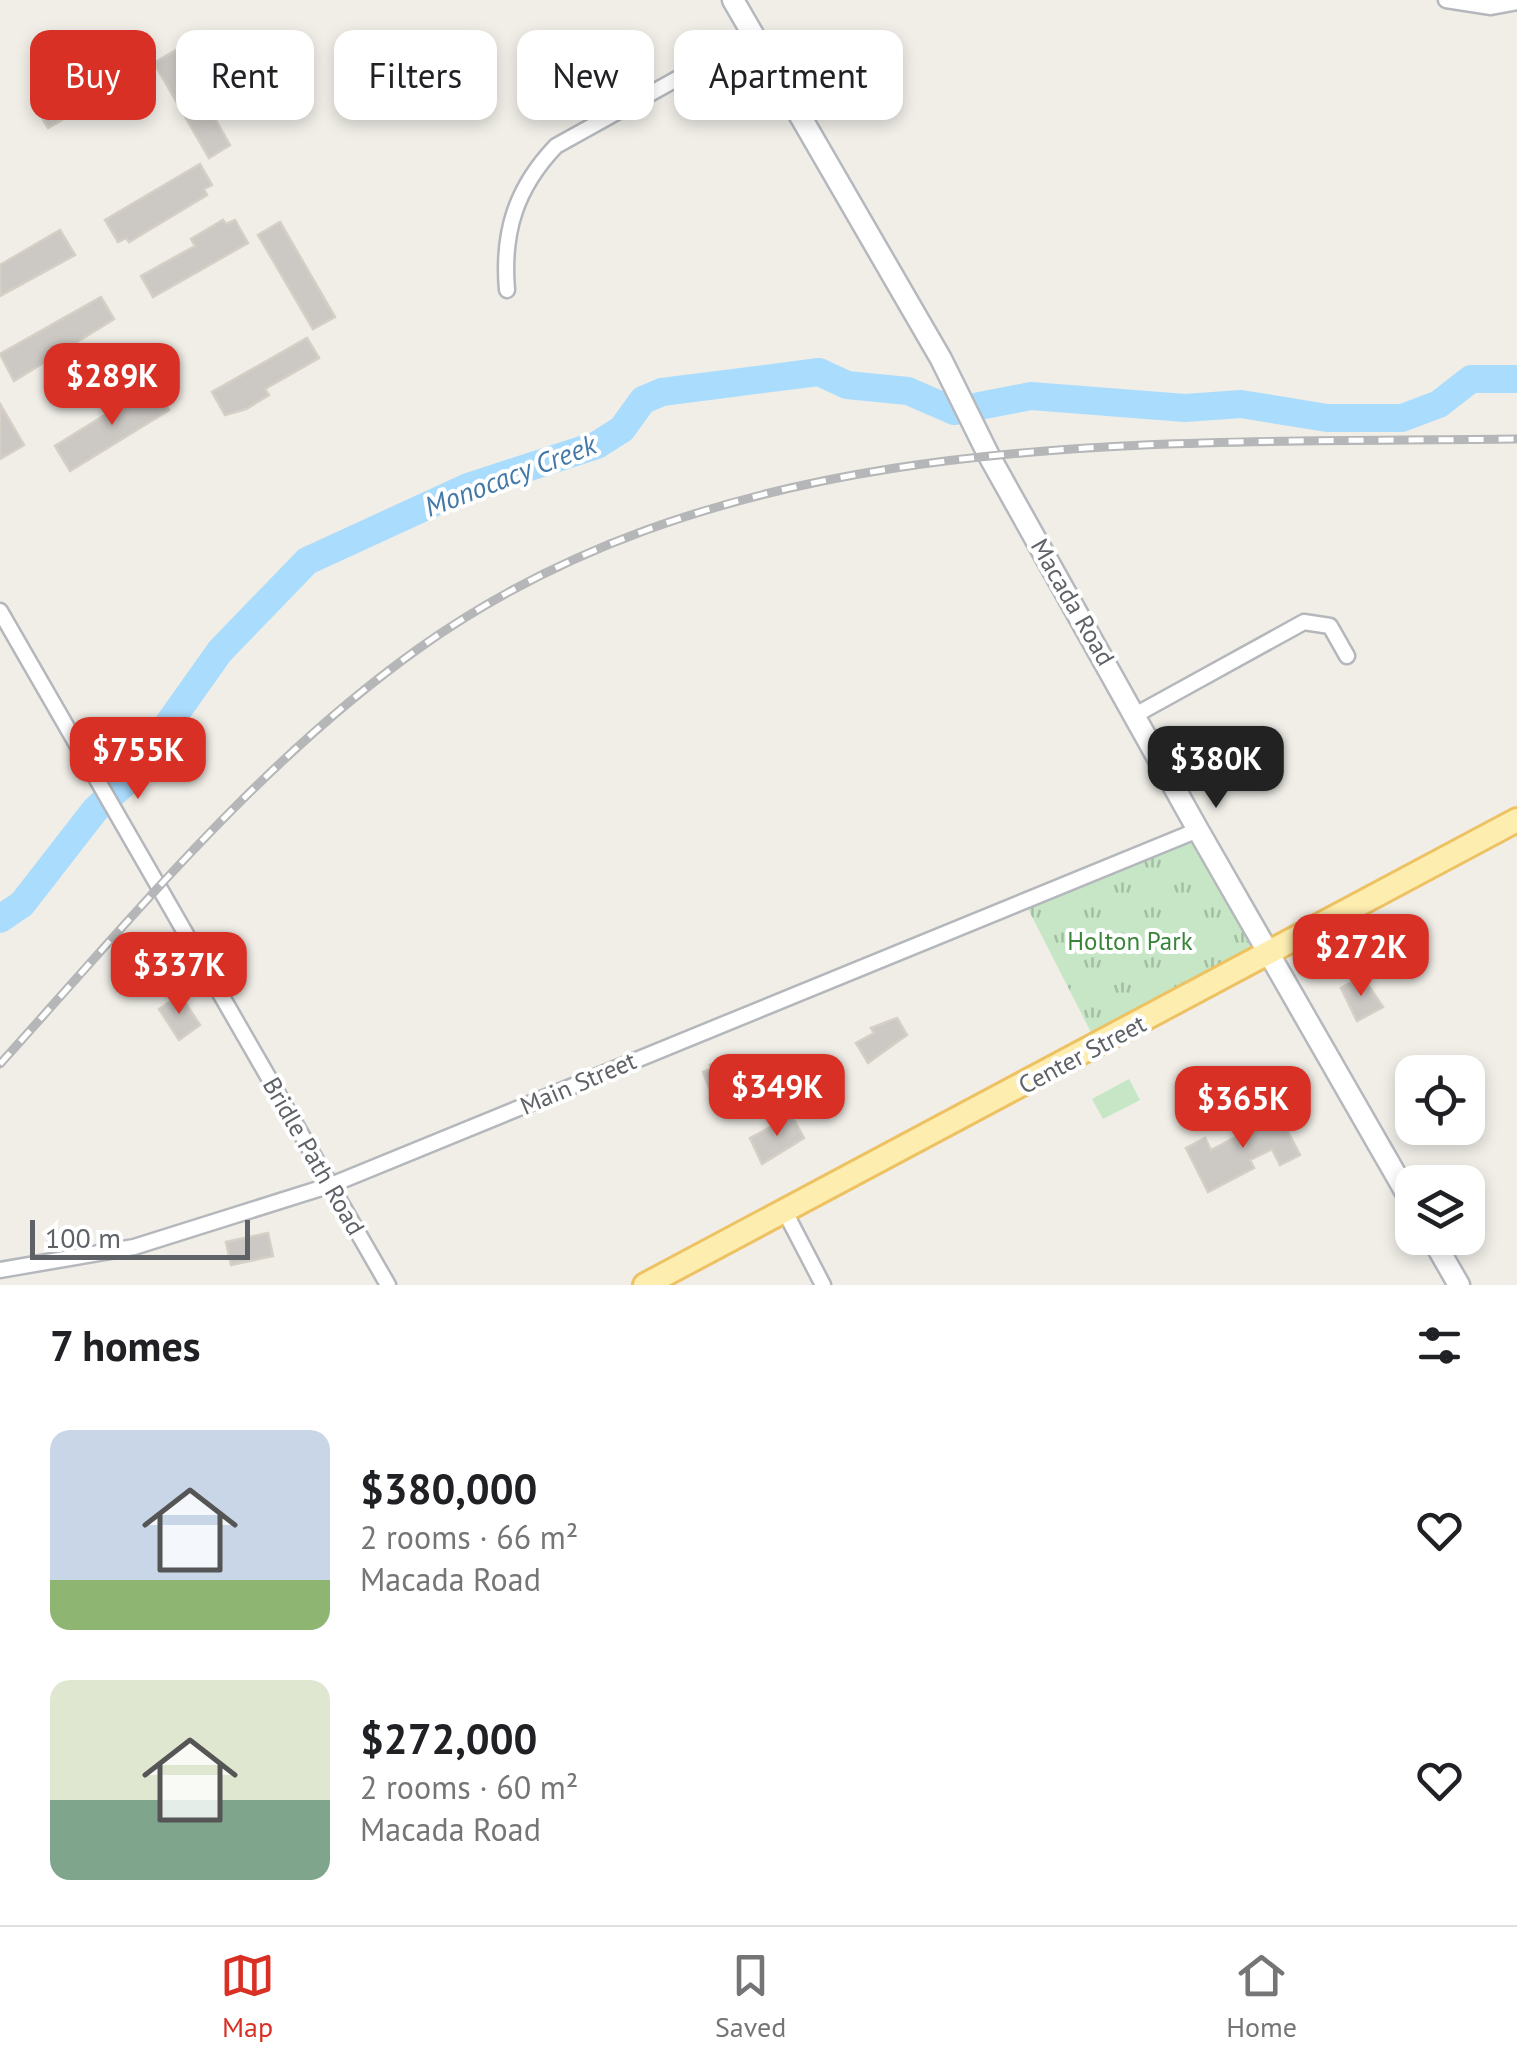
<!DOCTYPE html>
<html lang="en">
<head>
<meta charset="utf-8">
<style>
	body { margin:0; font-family:"PT Sans",sans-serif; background:#f6f6f6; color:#202124; height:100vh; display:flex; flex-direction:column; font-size:38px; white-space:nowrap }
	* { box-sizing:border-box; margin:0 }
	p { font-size:32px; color:#757577 }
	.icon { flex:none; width:55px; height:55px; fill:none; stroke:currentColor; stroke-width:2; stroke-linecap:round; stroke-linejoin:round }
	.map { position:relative; height:1285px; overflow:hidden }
	.panel { display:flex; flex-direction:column; background:#fff; flex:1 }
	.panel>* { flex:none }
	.banner { position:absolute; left:30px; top:30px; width:1000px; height:90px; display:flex; gap:20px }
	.fabs { position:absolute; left:1395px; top:1055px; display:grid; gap:20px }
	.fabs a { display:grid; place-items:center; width:90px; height:90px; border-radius:20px; background:#fff; box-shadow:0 5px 15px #0003; font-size:50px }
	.scale { position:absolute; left:30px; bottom:25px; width:220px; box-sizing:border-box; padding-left:10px; border:5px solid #5e6267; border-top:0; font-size:28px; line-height:35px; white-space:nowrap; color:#5e6267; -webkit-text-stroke:8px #fff; paint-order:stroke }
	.price { position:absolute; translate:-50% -85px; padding:0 22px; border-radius:20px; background:#d93025; color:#fff; font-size:32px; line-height:65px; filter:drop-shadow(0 2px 5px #0008) }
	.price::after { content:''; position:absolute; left:50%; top:60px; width:30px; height:22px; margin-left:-15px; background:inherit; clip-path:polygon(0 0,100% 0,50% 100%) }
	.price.on { background:#222; color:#fff }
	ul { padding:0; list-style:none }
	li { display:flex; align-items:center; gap:30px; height:250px; padding:0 50px }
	li span { display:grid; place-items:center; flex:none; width:280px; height:200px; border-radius:20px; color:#555 }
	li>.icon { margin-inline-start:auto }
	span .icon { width:120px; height:120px; fill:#fffc; stroke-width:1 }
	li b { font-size:42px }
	h2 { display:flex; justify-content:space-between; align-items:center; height:120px; padding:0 50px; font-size:42px }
	.chip { padding:0 35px; border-radius:20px; background:#fff; box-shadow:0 5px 15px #0003; font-size:35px; line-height:90px }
	.chip.on { background:#d93025; color:#fff }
	.dock { display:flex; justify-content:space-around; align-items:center; height:140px; border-top:2px solid #e0e0e0; background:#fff; font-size:28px; color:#757577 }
	.dock a { display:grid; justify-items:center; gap:5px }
	.dock .on { color:#d93025 }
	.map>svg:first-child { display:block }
	.grass { fill:url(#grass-tufts) }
	.pitch { fill:#c6e6c5 }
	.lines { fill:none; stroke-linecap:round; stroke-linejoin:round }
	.river { stroke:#aadcfd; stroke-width:28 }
	.building { fill:#ccc8c4; stroke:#d5cfc5; stroke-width:2.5 }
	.street-casing { stroke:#b4b7bb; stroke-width:19 }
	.secondary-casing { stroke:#b5b9be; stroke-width:25 }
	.primary-casing { stroke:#eec162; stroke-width:28 }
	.street { stroke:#fff; stroke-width:14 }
	.secondary { stroke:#fff; stroke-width:20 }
	.primary { stroke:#fdedaf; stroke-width:22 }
	.rail-casing { stroke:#b5b6b7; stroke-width:9 }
	.rail { stroke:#fff; stroke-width:5; stroke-dasharray:15; stroke-linecap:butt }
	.labels { text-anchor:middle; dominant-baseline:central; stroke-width:8; stroke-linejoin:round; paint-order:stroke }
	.street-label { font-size:25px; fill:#5e6267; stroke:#fff }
	.park-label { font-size:25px; fill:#388438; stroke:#fff }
	.water-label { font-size:28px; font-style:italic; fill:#4378a7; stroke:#fff }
</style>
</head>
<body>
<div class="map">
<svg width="1517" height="1285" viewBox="0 0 1517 1285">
	<defs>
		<pattern id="grass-tufts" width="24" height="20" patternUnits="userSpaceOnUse" patternTransform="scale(2.5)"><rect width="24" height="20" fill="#c6e6c5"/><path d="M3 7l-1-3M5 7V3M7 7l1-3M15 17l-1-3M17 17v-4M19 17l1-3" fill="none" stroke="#a4bea4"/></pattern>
	</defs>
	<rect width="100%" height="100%" fill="#f0eee7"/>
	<path class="grass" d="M 1198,830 L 1270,952 L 1098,1046 L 1024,901 Z"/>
	<path class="pitch" d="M 1129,1079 L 1140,1100 L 1103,1119 L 1092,1099 Z"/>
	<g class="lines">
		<path class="river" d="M 0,919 L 22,904 L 95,810 L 130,778 L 220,651 L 307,561 L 468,487 L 597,445 L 622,429 L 643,400 L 662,392 L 819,372 L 847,385 L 908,391 L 954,411 L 1031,396 L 1185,408 L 1241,404 L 1327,418 L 1402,418 L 1439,404 L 1471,379 L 1517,379"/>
	</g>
	<path class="building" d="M 118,50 L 121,54 L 129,50 L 143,72 L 48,128 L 35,106 L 113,62 L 108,56 Z
		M 176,50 L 230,145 L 209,158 L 154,63 Z
		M 200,164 L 212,185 L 204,189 L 207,195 L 129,242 L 126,238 L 118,242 L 105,220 Z
		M 223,220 L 226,224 L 235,220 L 248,243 L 153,297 L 141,276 L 195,246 L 191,239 Z
		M 280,222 L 335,317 L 313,329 L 258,235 Z
		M 60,230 L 75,255 L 0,296 L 0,265 Z
		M 101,297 L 114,319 L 14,381 L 0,354 Z
		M 307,338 L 319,358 L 265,389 L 269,395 L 246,409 L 225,415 L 212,392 Z
		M 155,384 L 169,410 L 70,471 L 55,446 Z
		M 0,404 L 24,445 L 0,459 Z
		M 1362,976 L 1383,1007 L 1357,1021 L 1341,988 Z
		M 180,995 L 200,1025 L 179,1040 L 159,1009 Z
		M 897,1018 L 907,1035 L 868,1063 L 856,1043 L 874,1033 L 871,1028 Z
		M 750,1056 L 757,1073 L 710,1090 L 703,1072 L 711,1069 L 710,1065 L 727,1059 L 729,1065 Z
		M 1275,1107 L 1300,1155 L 1280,1165 L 1272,1149 L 1250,1160 L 1254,1168 L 1208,1192 L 1186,1148 L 1205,1138 L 1211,1150 L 1256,1126 L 1252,1118 Z
		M 792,1116 L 804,1138 L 762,1164 L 750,1138 Z
		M 268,1233 L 273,1256 L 231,1265 L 226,1242 Z"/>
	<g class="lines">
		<defs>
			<path id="street" d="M 1446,0 L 1491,7 L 1517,2
				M 507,290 C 502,232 516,188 556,146 L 754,36
				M 0,611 L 388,1285
				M 1137,714 L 1304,622 L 1330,626 L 1347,656
				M 784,1210 L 823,1285
				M 0,1270 L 134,1247 L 331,1185 L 1198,830"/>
			<path id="secondary" d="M 733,0 L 941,359 L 988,454 L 1198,830 L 1412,1203
				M 1432,1238 L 1459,1285"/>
			<path id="primary" d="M 645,1285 L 1517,820"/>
		</defs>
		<use href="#street" class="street-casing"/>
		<use href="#secondary" class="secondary-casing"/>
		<use href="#primary" class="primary-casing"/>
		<use href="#street" class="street"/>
		<use href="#secondary" class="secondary"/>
		<use href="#primary" class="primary"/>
		<defs>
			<path id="rail" d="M 0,1064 C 131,919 258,763 418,649 C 736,422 1146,444 1517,439"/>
		</defs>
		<use href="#rail" class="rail-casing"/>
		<use href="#rail" class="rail"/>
	</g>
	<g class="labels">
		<g class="street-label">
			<text transform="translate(1073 602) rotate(60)">Macada Road</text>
			<text transform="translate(1082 1054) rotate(-28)">Center Street</text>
			<text transform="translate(578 1083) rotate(-23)">Main Street</text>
			<text transform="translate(314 1156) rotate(60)">Bridle Path Road</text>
		</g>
		<g class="park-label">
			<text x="1130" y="941">Holton Park</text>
		</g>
		<g class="water-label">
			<text transform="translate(510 475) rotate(-21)">Monocacy Creek</text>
		</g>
	</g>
</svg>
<div class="fabs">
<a><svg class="icon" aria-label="locate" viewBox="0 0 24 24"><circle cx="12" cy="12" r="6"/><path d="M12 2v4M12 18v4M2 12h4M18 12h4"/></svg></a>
<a><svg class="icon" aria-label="layers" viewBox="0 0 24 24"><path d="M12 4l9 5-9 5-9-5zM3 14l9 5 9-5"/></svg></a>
</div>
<div class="scale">100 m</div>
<b class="price" style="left:112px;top:428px">$289K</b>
<b class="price" style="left:138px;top:802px">$755K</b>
<b class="price on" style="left:1216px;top:811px">$380K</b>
<b class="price" style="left:1361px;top:999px">$272K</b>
<b class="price" style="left:179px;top:1017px">$337K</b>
<b class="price" style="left:777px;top:1139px">$349K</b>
<b class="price" style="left:1243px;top:1151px">$365K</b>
<div class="banner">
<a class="chip on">Buy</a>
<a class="chip">Rent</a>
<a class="chip">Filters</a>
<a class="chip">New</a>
<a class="chip">Apartment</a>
</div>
</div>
<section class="panel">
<h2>7 homes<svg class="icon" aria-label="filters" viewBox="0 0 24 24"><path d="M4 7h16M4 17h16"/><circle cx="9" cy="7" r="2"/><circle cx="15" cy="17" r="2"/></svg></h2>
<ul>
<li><span style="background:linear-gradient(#c9d6e8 75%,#8fb573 0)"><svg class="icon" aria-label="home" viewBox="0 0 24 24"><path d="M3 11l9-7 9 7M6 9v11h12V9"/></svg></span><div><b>$380,000</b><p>2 rooms · 66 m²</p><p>Macada Road</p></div><svg class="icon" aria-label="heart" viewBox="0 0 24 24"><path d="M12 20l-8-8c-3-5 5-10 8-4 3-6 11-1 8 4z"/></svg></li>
<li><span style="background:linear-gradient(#dfe7d0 60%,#7fa58c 0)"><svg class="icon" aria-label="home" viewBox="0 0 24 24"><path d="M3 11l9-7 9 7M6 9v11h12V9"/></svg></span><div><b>$272,000</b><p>2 rooms · 60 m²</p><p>Macada Road</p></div><svg class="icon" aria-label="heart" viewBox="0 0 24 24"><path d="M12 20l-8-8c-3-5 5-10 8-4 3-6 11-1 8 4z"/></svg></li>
</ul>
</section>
<nav class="dock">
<a class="on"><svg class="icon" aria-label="map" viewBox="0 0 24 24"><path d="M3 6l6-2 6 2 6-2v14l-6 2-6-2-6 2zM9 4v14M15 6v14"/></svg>Map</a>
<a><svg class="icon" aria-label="saved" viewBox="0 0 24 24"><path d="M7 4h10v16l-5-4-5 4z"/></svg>Saved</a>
<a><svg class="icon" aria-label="home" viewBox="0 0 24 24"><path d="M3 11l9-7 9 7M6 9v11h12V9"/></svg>Home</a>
</nav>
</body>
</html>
